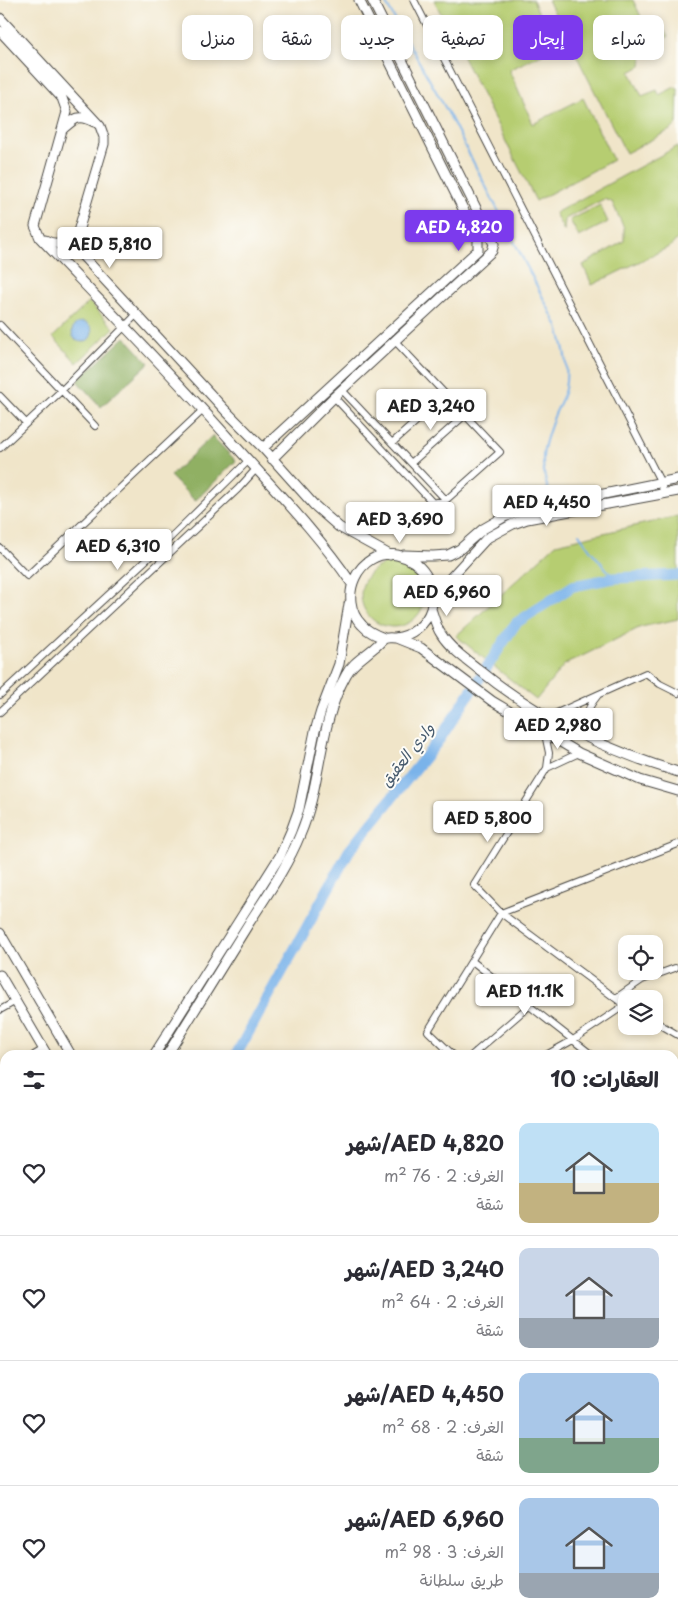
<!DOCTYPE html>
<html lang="ar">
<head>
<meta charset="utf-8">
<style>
	body { margin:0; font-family:"Playpen Sans","Playpen Sans Arabic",sans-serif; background:#f7f7f7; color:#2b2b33; direction:rtl; height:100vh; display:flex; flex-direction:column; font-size:19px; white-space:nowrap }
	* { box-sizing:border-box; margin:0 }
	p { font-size:16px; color:#7c7c81 }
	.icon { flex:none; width:28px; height:28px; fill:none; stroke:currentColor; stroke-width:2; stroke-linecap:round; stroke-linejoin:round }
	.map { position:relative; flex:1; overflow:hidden; direction:ltr }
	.sheet { position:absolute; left:0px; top:1050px; width:679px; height:570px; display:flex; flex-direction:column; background:#fff; border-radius:15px 15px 0 0; box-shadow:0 2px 8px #0003; direction:rtl }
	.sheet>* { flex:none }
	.top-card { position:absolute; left:15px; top:15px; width:649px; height:45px; direction:rtl; display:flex; gap:10px }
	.fabs { position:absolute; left:618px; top:935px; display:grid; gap:10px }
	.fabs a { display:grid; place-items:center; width:45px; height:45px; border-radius:10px; background:#fff; box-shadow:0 2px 8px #0003; font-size:25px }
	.price { position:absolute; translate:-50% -42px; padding:0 11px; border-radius:5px; background:#fff; color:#222; font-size:16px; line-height:32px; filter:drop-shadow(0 1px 2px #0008) }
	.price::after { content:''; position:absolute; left:50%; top:30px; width:15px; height:11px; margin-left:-8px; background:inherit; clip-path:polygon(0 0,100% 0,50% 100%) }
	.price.selected { background:#7c3aed; color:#fff }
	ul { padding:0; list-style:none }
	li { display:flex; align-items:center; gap:15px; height:125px; padding:0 20px }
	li+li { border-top:1px solid #e1e1e2 }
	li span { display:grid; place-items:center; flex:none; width:140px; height:100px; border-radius:10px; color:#555 }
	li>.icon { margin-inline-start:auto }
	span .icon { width:60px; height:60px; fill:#fffc; stroke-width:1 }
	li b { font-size:21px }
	h2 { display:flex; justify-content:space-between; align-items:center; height:60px; padding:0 20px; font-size:21px }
	.chip { padding:0 18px; border-radius:10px; background:#fff; box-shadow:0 2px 8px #0003; font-size:18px; line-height:45px }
	.chip.selected { background:#7c3aed; color:#fff }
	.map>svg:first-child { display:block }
	.green { fill:#b6cd71; stroke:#707c4e }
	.forest { fill:#90b063; stroke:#5e6e47 }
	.water { fill:#7ab3ea; stroke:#526f8a }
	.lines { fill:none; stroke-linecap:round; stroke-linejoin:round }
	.stream { stroke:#7ab3ea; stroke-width:2 }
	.river { stroke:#7ab3ea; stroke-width:11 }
	.street-casing { stroke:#494743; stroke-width:8 }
	.secondary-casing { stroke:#494743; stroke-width:11 }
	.street { stroke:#fff; stroke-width:6 }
	.secondary { stroke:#fff; stroke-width:9 }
	.labels { text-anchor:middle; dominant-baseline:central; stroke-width:4; stroke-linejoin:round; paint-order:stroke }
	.water-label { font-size:16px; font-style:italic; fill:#475b6e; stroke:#fdfcf7 }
</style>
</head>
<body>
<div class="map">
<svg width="678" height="1620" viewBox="0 0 678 1620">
	<rect width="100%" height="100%" fill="#fdfcf7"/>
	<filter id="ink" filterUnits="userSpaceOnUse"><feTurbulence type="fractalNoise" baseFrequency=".02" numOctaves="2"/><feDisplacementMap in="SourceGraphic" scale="10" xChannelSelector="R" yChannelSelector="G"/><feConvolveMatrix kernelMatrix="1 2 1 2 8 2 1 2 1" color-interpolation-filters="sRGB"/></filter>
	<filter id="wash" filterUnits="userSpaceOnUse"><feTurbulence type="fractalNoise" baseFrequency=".0096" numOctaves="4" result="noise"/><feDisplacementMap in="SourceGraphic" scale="20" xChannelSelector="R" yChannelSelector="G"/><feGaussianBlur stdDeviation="1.12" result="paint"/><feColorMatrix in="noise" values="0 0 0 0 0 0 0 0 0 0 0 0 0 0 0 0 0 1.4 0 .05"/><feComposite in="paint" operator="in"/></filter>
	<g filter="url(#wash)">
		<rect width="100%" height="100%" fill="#f0e5c9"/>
		<path class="green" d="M 434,0 L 533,0 L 554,48 L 509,70 L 533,124 L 583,98 L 613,160 L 536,201 Z
			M 548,0 L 633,0 L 644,23 L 654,20 L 658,31 L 663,28 L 668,37 L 654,46 L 655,50 L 642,58 L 641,66 L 630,72 L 642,96 L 657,90 L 659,95 L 675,87 L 678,88 L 677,124 L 672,129 L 626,153 Z
			M 678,146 L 678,238 L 671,246 L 592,285 L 583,265 L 624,241 L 624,228 L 612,202 L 604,199 L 565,219 L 564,231 L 555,213 Z
			M 600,205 L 608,222 L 579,237 L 570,220 Z
			M 89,302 L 114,328 L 77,363 L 53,337 Z
			M 678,516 L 678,619 L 641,627 L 564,665 L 536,700 L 456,636 L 556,544 Z
			M361 595a32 32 0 1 1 64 0a32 32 0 1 1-64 0Z"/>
		<path class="forest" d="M 125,337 L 149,363 L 101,407 L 77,381 Z
			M 212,436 L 236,461 L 195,501 L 170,476 Z"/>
		<path class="water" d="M72 332a10 10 0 1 1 20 0a10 10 0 1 1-20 0Z"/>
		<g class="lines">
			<path class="stream" d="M 384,0 L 446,109 L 558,327 C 564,347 569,367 565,389 C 563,397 559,406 555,414 C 543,447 538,458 549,493
				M 579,534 L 591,551 L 614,578"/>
			<path class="river" d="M 236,1055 L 349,851 L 439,740 L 516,623 L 573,586 L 614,578 L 678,575
				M 145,1615 L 146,1620"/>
		</g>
	</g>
	<g filter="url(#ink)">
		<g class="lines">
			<defs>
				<path id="street" d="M 414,0 L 661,483 L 664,495
					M 0,325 L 95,426
					M 342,390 L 446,500 L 500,452 L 395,341
					M 0,396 L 26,423
					M 334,397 L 433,503 L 446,500
					M 392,443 L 446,395
					M 0,448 L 61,391 L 136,315
					M 411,463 L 465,415
					M 0,548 L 27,576 L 203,410
					M 0,695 L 171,537 L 249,460
					M 0,712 L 238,489 L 257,468
					M 548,717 L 646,673 L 660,684 L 678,693
					M 545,734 L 549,753 L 547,768 L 474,885 L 501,913 L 626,1006
					M 594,740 C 583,720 584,712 598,695
					M 547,768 L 579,753
					M 472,961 L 592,1055
					M 616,998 L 642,980 L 675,968
					M 0,1010 L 16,1001
					M 654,1021 L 678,1035
					M 34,1055 L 44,1049
					M 453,1055 L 428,1031 L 501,913 L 678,844
					M 472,1055 L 529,1006
					M 546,1055 L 573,1040 L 625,1005
					M 0,1074 L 5,1071
					M 674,1123 L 678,1119
					M 0,1133 L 5,1130
					M 0,1146 L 5,1155
					M 0,1189 L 5,1184
					M 674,1213 L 678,1209
					M 674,1279 L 678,1270
					M 0,1335 L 5,1332
					M 674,1358 L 678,1355
					M 674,1414 L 678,1420
					M 0,1466 L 5,1474
					M 0,1498 L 5,1506
					M 674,1511 L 678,1517
					M 98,1615 L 99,1620
					M 18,1620 L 28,1615
					M 60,1620 L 70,1615
					M 361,1620 L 364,1615"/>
				<path id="secondary" d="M 0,18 L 100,126 L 104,137 L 104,144 L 77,235 L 79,252 L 225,410 L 263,448 L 314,505 L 339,527 L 390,555
					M 0,31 L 62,98 L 67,112 L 35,226 L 40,238 C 105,306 170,372 232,442 C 273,488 317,532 352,584
					M 63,129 C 74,119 79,113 94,122
					M 45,240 C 57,247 66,242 77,235
					M 263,448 L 478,250 L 478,239 L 359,0
					M 272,459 L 334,397 L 492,251 L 494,244 L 372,0
					M 404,555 L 433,556 L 448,555 L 460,549 L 483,529 L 504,517 L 530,509 L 678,479
					M 433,597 L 487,538 L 513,524 L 527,519 L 678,491
					M 431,609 C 434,617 436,627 441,634 C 449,647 464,658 477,668 C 535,716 605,750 678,772
					M 396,638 L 421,648 L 492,701 L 579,753 L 640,780 L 678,791
					M 0,933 L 71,1055
					M 0,975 L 47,1055
					M 154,1055 L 280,856 L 291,831 L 299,809 L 315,731 L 321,711 L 339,664 L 349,604
					M 167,1055 C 194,1011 222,967 249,923 C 267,895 287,867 300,835 C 322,784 318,725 346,675 C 352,663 365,656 375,647 C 378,645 381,641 384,639 C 387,637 391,638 395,638 C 411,636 426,625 431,609 C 438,584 421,560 397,555 C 358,548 336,599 362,625 C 368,632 376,635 384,638
					M 0,1273 L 5,1281
					M 0,1297 L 5,1302
					M 427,1615 L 431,1620
					M 445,1615 L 449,1620"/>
			</defs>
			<use href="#street" class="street-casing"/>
			<use href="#secondary" class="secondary-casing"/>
			<use href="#street" class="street"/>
			<use href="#secondary" class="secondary"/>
		</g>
	</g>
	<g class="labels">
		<g class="water-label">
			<text transform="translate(406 754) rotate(-52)">وادي العقيق</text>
		</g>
	</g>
</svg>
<div class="fabs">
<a><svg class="icon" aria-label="locate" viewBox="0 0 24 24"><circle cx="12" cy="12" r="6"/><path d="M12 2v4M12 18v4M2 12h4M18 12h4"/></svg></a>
<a><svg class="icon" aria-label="layers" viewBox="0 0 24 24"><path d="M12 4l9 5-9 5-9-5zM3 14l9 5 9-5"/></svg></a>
</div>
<b class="price selected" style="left:459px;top:252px">AED 4,820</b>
<b class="price" style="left:110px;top:269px">AED 5,810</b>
<b class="price" style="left:431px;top:431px">AED 3,240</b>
<b class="price" style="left:547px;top:527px">AED 4,450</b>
<b class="price" style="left:400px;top:544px">AED 3,690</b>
<b class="price" style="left:118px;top:571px">AED 6,310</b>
<b class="price" style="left:447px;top:617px">AED 6,960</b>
<b class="price" style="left:558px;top:750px">AED 2,980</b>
<b class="price" style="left:488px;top:843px">AED 5,800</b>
<b class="price" style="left:525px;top:1016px">AED 11.1K</b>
<div class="top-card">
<a class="chip">شراء</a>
<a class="chip selected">إيجار</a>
<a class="chip">تصفية</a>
<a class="chip">جديد</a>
<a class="chip">شقة</a>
<a class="chip">منزل</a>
</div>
<section class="sheet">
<h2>العقارات: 10<svg class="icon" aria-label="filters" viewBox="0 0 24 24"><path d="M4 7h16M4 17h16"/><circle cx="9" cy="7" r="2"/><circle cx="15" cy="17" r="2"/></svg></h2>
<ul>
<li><span style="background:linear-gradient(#bfe0f5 60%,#c2b280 0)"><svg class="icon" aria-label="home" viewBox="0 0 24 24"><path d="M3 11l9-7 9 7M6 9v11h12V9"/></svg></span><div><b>AED 4,820/شهر</b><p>الغرف: 2 · 76 m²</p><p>شقة</p></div><svg class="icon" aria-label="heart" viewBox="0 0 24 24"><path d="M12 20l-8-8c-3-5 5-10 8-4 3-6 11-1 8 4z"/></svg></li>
<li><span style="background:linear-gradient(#c9d6e8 70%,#9aa5b1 0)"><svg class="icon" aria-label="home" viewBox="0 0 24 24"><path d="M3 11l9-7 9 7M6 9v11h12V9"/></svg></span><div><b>AED 3,240/شهر</b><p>الغرف: 2 · 64 m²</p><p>شقة</p></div><svg class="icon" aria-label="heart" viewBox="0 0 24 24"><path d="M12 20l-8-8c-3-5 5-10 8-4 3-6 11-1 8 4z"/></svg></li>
<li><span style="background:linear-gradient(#a9c7e8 65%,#7fa58c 0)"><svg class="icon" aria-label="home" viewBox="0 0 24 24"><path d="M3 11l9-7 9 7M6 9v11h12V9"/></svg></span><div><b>AED 4,450/شهر</b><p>الغرف: 2 · 68 m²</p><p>شقة</p></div><svg class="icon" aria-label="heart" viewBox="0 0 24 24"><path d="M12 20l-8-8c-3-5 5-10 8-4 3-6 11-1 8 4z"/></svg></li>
<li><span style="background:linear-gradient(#a9c7e8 75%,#9aa5b1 0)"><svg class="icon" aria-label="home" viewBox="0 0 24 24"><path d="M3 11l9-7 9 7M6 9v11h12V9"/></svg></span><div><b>AED 6,960/شهر</b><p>الغرف: 3 · 98 m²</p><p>طريق سلطانة</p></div><svg class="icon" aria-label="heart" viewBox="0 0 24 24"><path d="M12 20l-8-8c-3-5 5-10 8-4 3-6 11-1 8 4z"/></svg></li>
</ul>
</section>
</div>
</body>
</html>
